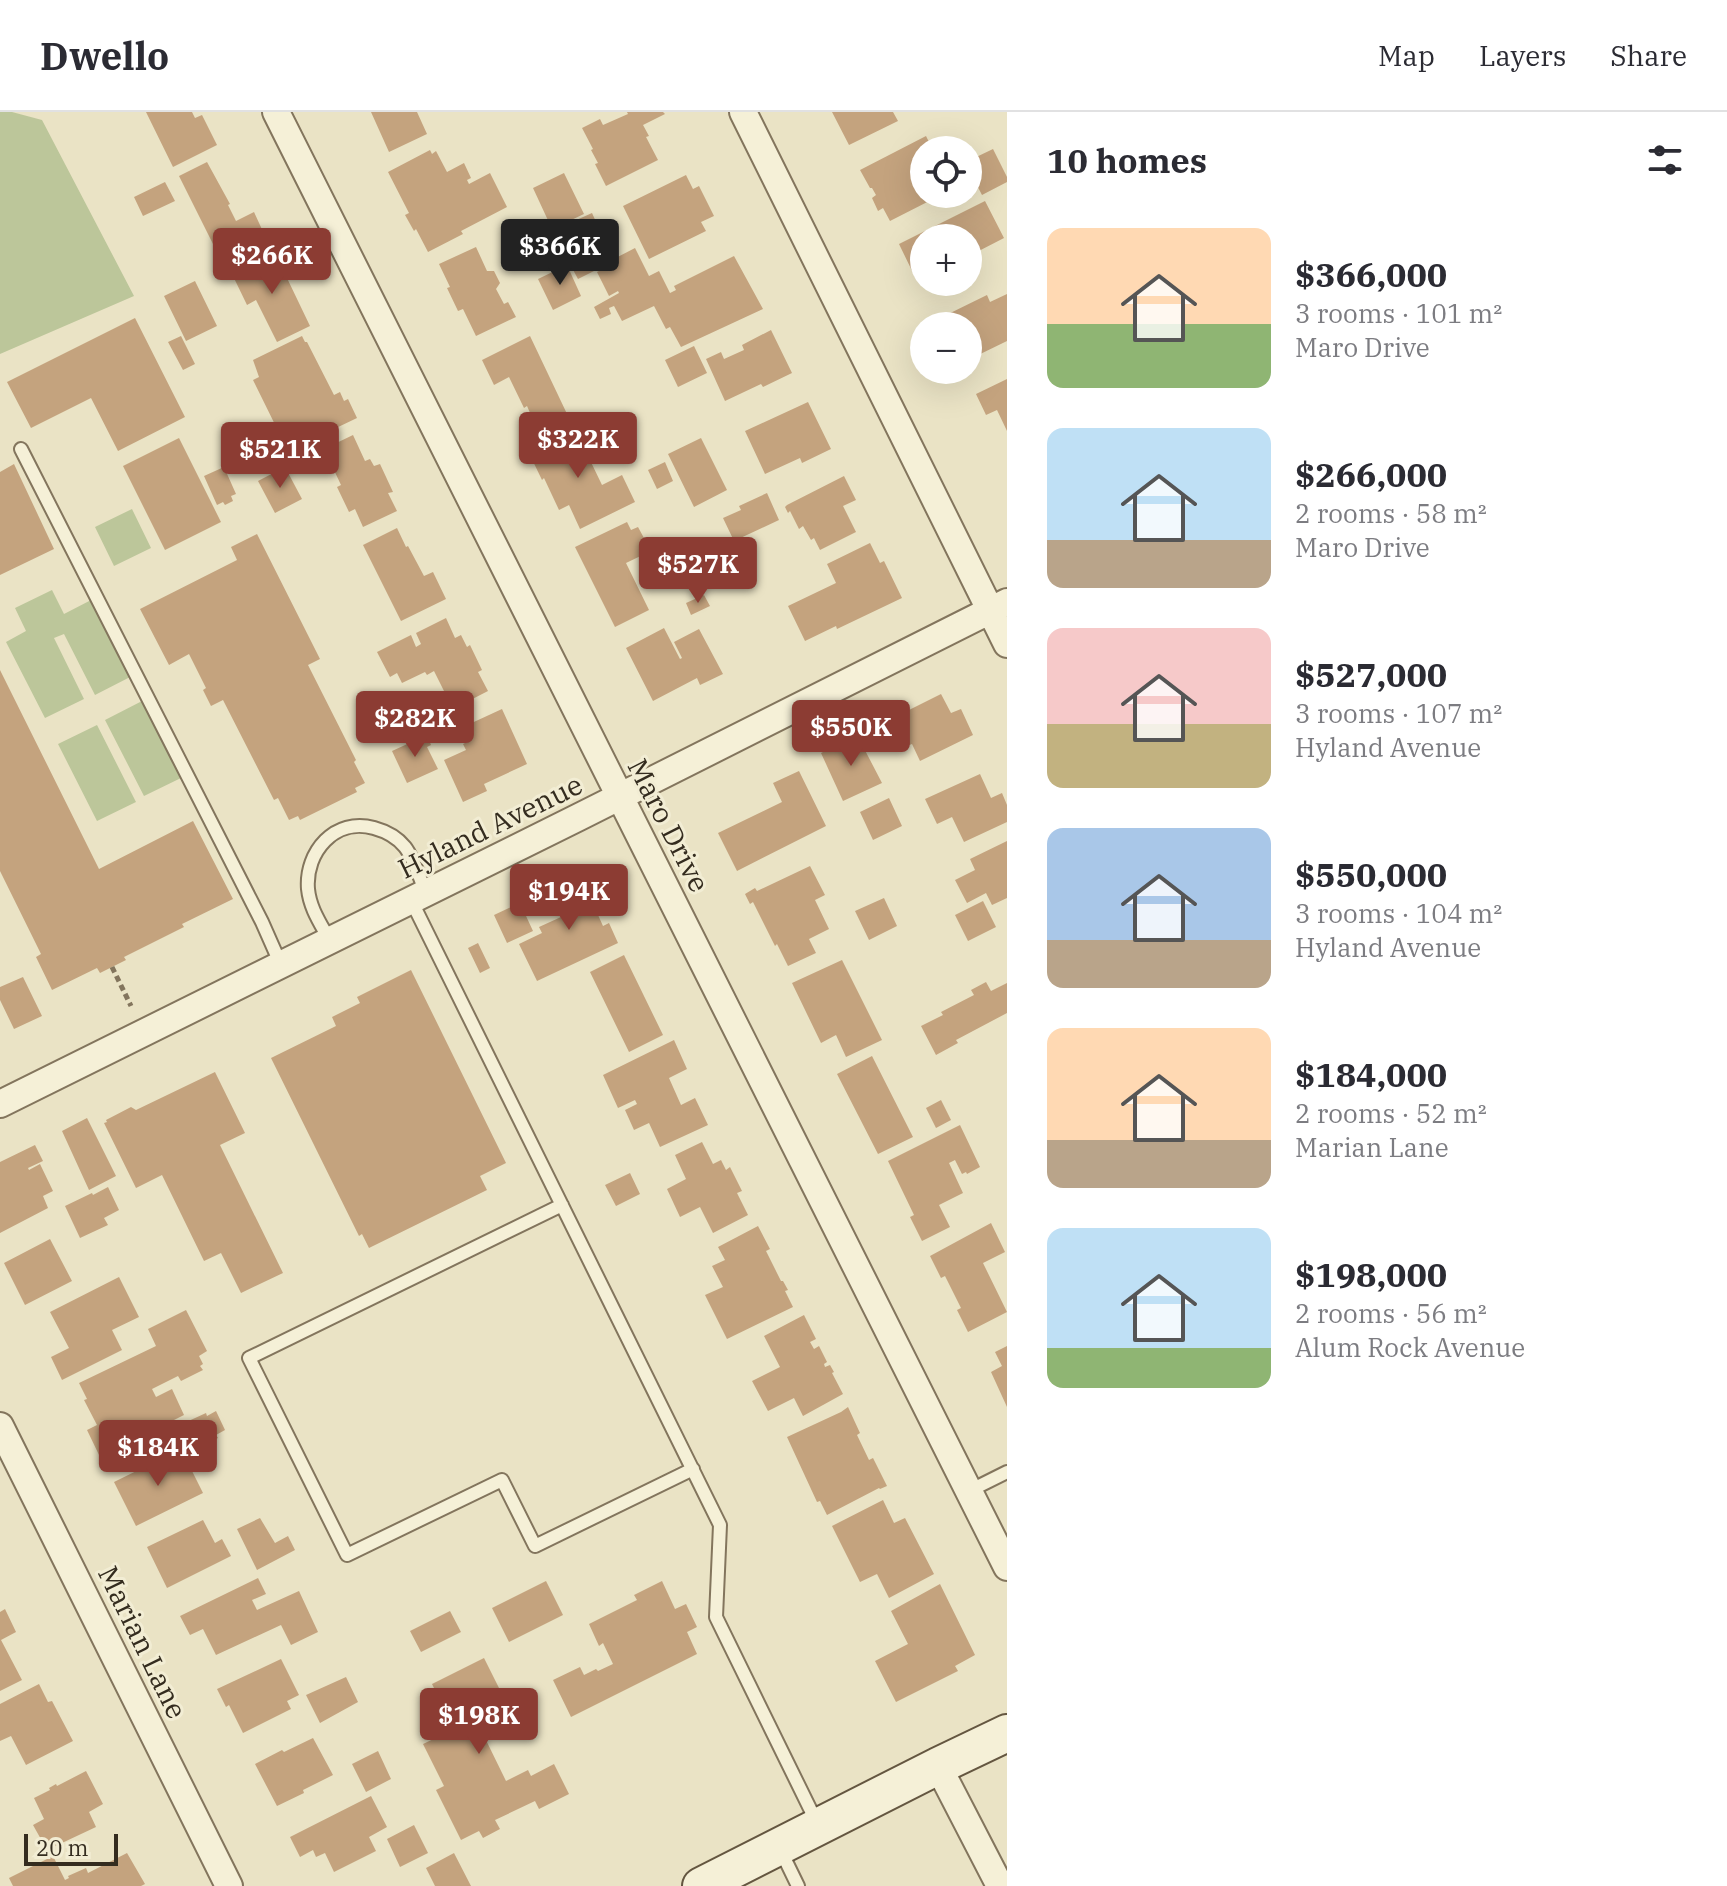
<!DOCTYPE html>
<html lang="en">
<head>
<meta charset="utf-8">
<style>
	body { margin:0; font-family:"IBM Plex Serif",serif; background:#f7f7f7; color:#2b2b33; height:100vh; display:flex; flex-direction:column; font-size:30px; white-space:nowrap }
	* { box-sizing:border-box; margin:0 }
	p { font-size:26px; color:#7c7c81 }
	.icon { flex:none; width:44px; height:44px; fill:none; stroke:currentColor; stroke-width:2; stroke-linecap:round; stroke-linejoin:round }
	.map { position:relative; flex:1; overflow:hidden }
	.sheet { display:flex; flex-direction:column; background:#fff; width:720px }
	.sheet>* { flex:none }
	.fabs { position:absolute; left:910px; top:24px; display:grid; gap:16px }
	.fabs a { display:grid; place-items:center; width:72px; height:72px; border-radius:50%; background:#fff; box-shadow:0 8px 32px #0002; font-size:40px }
	.scale { position:absolute; left:24px; bottom:20px; width:94px; box-sizing:border-box; padding-left:8px; border:4px solid #342c1f; border-top:0; font-size:22px; line-height:28px; white-space:nowrap; color:#342c1f; -webkit-text-stroke:6px #f2edd4; paint-order:stroke }
	.price { position:absolute; translate:-50% -68px; padding:0 18px; border-radius:8px; background:#8c3c33; color:#fff; font-size:26px; line-height:52px; filter:drop-shadow(0 2px 4px #0008) }
	.price::after { content:''; position:absolute; left:50%; top:48px; width:24px; height:18px; margin-left:-12px; background:inherit; clip-path:polygon(0 0,100% 0,50% 100%) }
	.price.on { background:#222; color:#fff }
	ul { padding:0; list-style:none }
	li { display:flex; align-items:center; gap:24px; height:200px; padding:0 40px }
	li span { display:grid; place-items:center; flex:none; width:224px; height:160px; border-radius:16px; color:#555 }
	li>.icon { margin-inline-start:auto }
	span .icon { width:96px; height:96px; fill:#fffc; stroke-width:1 }
	li b { font-size:34px }
	h2 { display:flex; justify-content:space-between; align-items:center; height:96px; padding:0 40px; font-size:34px }
	header { display:flex; align-items:center; gap:48px; box-sizing:border-box; height:112px; padding:0 40px; background:#fff; border-bottom:2px solid #e1e1e2 }
	header strong { font-size:38px }
	nav { display:flex; gap:44px; margin-inline-start:auto; font-size:28px }
	main { display:flex; flex:1; min-height:0 }
	.map>svg:first-child { display:block }
	.green { fill:#bcc69a }
	.building { fill:#c4a37e }
	.lines { fill:none; stroke-linecap:round; stroke-linejoin:round }
	.lane-casing { stroke:#83755d; stroke-width:16 }
	.street-casing { stroke:#83755d; stroke-width:30 }
	.secondary-casing { stroke:#645640; stroke-width:40 }
	.path { stroke:#83755d; stroke-width:5; stroke-dasharray:6 4; stroke-linecap:butt }
	.lane { stroke:#f5f0d7; stroke-width:12 }
	.street { stroke:#f5f0d7; stroke-width:26 }
	.secondary { stroke:#f5f0d7; stroke-width:36 }
	.labels { text-anchor:middle; dominant-baseline:central; stroke-width:6; stroke-linejoin:round; paint-order:stroke }
	.street-label { font-size:28px; fill:#342c1f; stroke:#f2edd4 }
</style>
</head>
<body>
<header>
<strong>Dwello</strong>
<nav><a>Map</a><a>Layers</a><a>Share</a></nav>
</header>
<main>
<div class="map">
<svg width="1007" height="1774" viewBox="0 0 1007 1774">
	<rect width="100%" height="100%" fill="#eae3c5"/>
	<path class="green" d="M 0,0 L 12,0 L 42,8 L 134,184 L 0,242 Z
		M 132,397 L 151,436 L 114,454 L 95,415 Z
		M 52,478 L 64,502 L 95,486 L 134,563 L 95,583 L 64,522 L 54,526 L 84,587 L 45,606 L 6,530 L 26,519 L 15,496 Z
		M 144,588 L 183,665 L 144,684 L 105,608 Z
		M 97,613 L 136,690 L 97,709 L 58,632 Z"/>
	<path class="building" d="M 146,0 L 192,0 L 195,6 L 202,3 L 217,33 L 173,55 Z
		M 371,0 L 417,0 L 427,22 L 389,40 Z
		M 627,0 L 663,0 L 665,2 L 643,13 L 649,24 L 646,25 L 658,48 L 606,74 L 595,52 L 598,51 L 591,38 L 593,37 L 582,16 L 600,7 L 603,13 L 628,2 Z
		M 832,0 L 893,0 L 898,9 L 849,33 Z
		M 926,24 L 933,38 L 924,38 L 924,82 L 943,82 L 890,109 L 883,96 L 878,99 L 872,86 L 876,83 L 872,76 L 870,76 L 860,58 Z
		M 993,37 L 1007,65 L 1007,70 L 982,83 L 968,56 L 968,49 Z
		M 430,38 L 432,42 L 436,39 L 447,60 L 464,51 L 471,66 L 467,68 L 469,72 L 490,61 L 507,95 L 461,119 L 463,122 L 428,140 L 416,117 L 414,119 L 405,103 L 409,101 L 388,60 Z
		M 207,50 L 230,92 L 228,93 L 236,109 L 254,100 L 265,124 L 220,146 L 179,64 Z
		M 564,61 L 584,102 L 552,117 L 533,76 Z
		M 686,63 L 693,77 L 699,74 L 714,104 L 701,110 L 706,119 L 649,147 L 623,94 Z
		M 165,70 L 175,89 L 143,104 L 134,85 Z
		M 985,89 L 1004,126 L 971,143 L 977,155 L 968,160 L 968,126 L 924,126 L 924,161 L 915,165 L 899,132 Z
		M 592,101 L 597,112 L 588,116 L 596,133 L 588,136 L 598,157 L 578,167 L 552,119 Z
		M 553,121 L 565,148 L 546,157 L 534,130 Z
		M 476,135 L 487,159 L 494,159 L 500,171 L 496,177 L 504,192 L 508,190 L 516,205 L 476,224 L 463,197 L 458,199 L 447,176 L 450,175 L 439,152 Z
		M 635,136 L 649,164 L 659,159 L 670,181 L 676,178 L 674,174 L 734,144 L 763,197 L 681,235 L 670,215 L 666,217 L 654,194 L 622,209 L 614,194 L 609,196 L 611,202 L 600,207 L 594,195 L 619,181 L 618,179 L 609,184 L 597,160 L 601,158 L 600,156 L 609,152 L 608,150 Z
		M 275,141 L 310,214 L 277,230 L 256,188 L 247,193 L 232,162 Z
		M 567,153 L 581,184 L 553,198 L 538,167 Z
		M 195,169 L 217,214 L 186,229 L 164,184 Z
		M 1007,182 L 1007,229 L 968,248 L 968,214 L 939,214 L 936,208 L 987,183 L 990,190 Z
		M 135,206 L 185,305 L 118,339 L 91,286 L 31,316 L 7,270 Z
		M 771,218 L 792,261 L 763,275 L 761,272 L 725,289 L 706,247 L 721,240 L 724,247 L 744,238 L 742,233 Z
		M 181,224 L 195,252 L 183,258 L 168,230 Z
		M 302,224 L 305,230 L 307,230 L 334,283 L 340,280 L 344,289 L 348,287 L 357,306 L 288,339 L 253,268 L 259,265 L 253,248 Z
		M 530,224 L 568,304 L 538,319 L 527,294 L 524,296 L 509,265 L 494,273 L 482,248 Z
		M 694,234 L 707,261 L 678,275 L 665,248 Z
		M 1007,267 L 1007,319 L 997,298 L 986,303 L 976,282 Z
		M 808,290 L 831,337 L 802,351 L 800,346 L 765,362 L 745,319 Z
		M 575,317 L 602,373 L 622,363 L 635,390 L 580,417 L 569,393 L 559,398 L 544,366 L 542,368 L 528,339 Z
		M 353,323 L 365,349 L 370,347 L 374,354 L 380,352 L 393,380 L 388,381 L 397,399 L 363,415 L 355,397 L 349,400 L 337,375 L 341,373 L 324,337 Z
		M 179,326 L 221,410 L 165,438 L 123,354 Z
		M 701,326 L 727,378 L 694,395 L 668,342 Z
		M 665,350 L 673,369 L 657,377 L 648,358 Z
		M 14,352 L 54,437 L 0,463 L 0,360 Z
		M 224,355 L 236,382 L 231,384 L 233,389 L 225,393 L 223,390 L 217,393 L 204,364 Z
		M 285,355 L 302,387 L 275,401 L 258,369 Z
		M 844,364 L 856,388 L 843,394 L 856,420 L 820,438 L 814,426 L 811,428 L 803,414 L 799,417 L 790,399 L 788,401 L 785,395 L 787,393 Z
		M 767,381 L 779,408 L 734,429 L 723,406 L 741,398 L 739,394 Z
		M 627,410 L 631,418 L 638,415 L 651,439 L 626,451 L 649,498 L 615,515 L 575,435 Z
		M 397,416 L 406,435 L 408,434 L 424,464 L 433,460 L 446,487 L 401,509 L 363,433 Z
		M 257,422 L 320,547 L 308,553 L 356,648 L 354,650 L 365,671 L 355,676 L 357,680 L 300,708 L 298,704 L 289,708 L 278,686 L 274,688 L 223,588 L 211,594 L 203,578 L 206,576 L 189,542 L 169,553 L 140,497 L 237,448 L 231,435 Z
		M 870,431 L 880,451 L 884,449 L 902,486 L 837,517 L 836,514 L 805,529 L 788,494 L 836,471 L 827,452 Z
		M 704,483 L 710,494 L 691,503 L 686,491 Z
		M 446,506 L 455,526 L 461,523 L 467,535 L 470,533 L 482,558 L 478,560 L 488,579 L 453,597 L 434,559 L 427,563 L 425,560 L 402,571 L 397,561 L 390,565 L 377,540 L 411,523 L 416,535 L 421,532 L 416,521 Z
		M 664,516 L 680,547 L 682,546 L 674,530 L 699,517 L 723,562 L 700,573 L 697,566 L 653,589 L 626,536 Z
		M 0,558 L 99,757 L 193,709 L 233,787 L 182,812 L 184,815 L 124,845 L 126,848 L 100,861 L 97,856 L 52,878 L 36,845 L 41,842 L 0,759 Z
		M 941,582 L 951,601 L 961,597 L 973,623 L 920,649 L 912,632 L 907,634 L 902,622 L 905,621 L 897,604 Z
		M 502,597 L 527,652 L 484,672 L 487,679 L 463,690 L 444,648 L 466,638 L 463,632 L 469,629 L 463,615 Z
		M 856,621 L 882,671 L 843,689 L 821,641 L 847,628 L 846,625 Z
		M 427,623 L 431,633 L 427,635 L 438,657 L 407,671 L 392,639 Z
		M 799,659 L 826,714 L 737,759 L 718,721 L 782,690 L 773,671 Z
		M 980,662 L 991,686 L 1002,681 L 1007,693 L 1007,710 L 964,730 L 952,705 L 937,712 L 925,687 Z
		M 889,686 L 902,714 L 873,728 L 860,700 Z
		M 1007,729 L 1007,786 L 992,793 L 986,781 L 967,791 L 955,768 L 975,758 L 970,747 Z
		M 810,754 L 825,783 L 815,788 L 829,817 L 809,827 L 816,841 L 788,854 L 777,832 L 775,834 L 753,790 L 750,792 L 745,782 L 755,776 L 757,779 Z
		M 586,764 L 598,790 L 593,792 L 603,814 L 609,811 L 618,831 L 537,869 L 519,832 L 542,821 L 539,815 L 561,805 L 550,783 L 555,781 L 553,779 Z
		M 884,786 L 897,814 L 869,828 L 855,799 Z
		M 983,789 L 996,815 L 968,829 L 955,803 Z
		M 520,791 L 533,819 L 507,831 L 494,803 Z
		M 478,831 L 490,856 L 480,861 L 468,836 Z
		M 624,843 L 663,923 L 629,940 L 590,860 Z
		M 842,848 L 882,928 L 846,945 L 836,923 L 821,931 L 792,871 Z
		M 411,858 L 506,1051 L 480,1064 L 487,1078 L 369,1136 L 362,1122 L 359,1124 L 271,946 L 336,914 L 332,905 L 360,891 L 357,885 Z
		M 23,865 L 42,904 L 14,917 L 0,888 L 0,875 Z
		M 986,870 L 991,879 L 1007,871 L 1007,901 L 956,928 L 958,931 L 936,943 L 921,914 L 943,903 L 941,900 L 974,883 L 971,878 Z
		M 674,928 L 687,957 L 669,966 L 681,993 L 695,986 L 708,1013 L 660,1035 L 649,1011 L 634,1018 L 625,998 L 637,992 L 635,988 L 618,996 L 603,963 Z
		M 872,944 L 913,1025 L 878,1042 L 837,962 Z
		M 215,960 L 245,1021 L 220,1033 L 283,1161 L 241,1181 L 221,1141 L 204,1149 L 162,1063 L 136,1076 L 104,1011 L 107,1010 L 106,1008 L 131,995 L 136,998 Z
		M 941,988 L 951,1008 L 936,1016 L 926,996 Z
		M 87,1006 L 116,1064 L 89,1078 L 62,1019 Z
		M 960,1013 L 980,1055 L 967,1062 L 966,1060 L 962,1062 L 955,1048 L 949,1051 L 963,1081 L 939,1093 L 950,1115 L 922,1129 L 910,1105 L 914,1103 L 888,1049 Z
		M 702,1030 L 713,1052 L 721,1048 L 726,1058 L 730,1055 L 742,1079 L 737,1081 L 748,1103 L 713,1121 L 700,1095 L 680,1105 L 667,1077 L 686,1067 L 675,1043 Z
		M 35,1033 L 43,1049 L 28,1056 L 29,1058 L 40,1052 L 53,1079 L 43,1084 L 48,1096 L 0,1121 L 0,1050 Z
		M 630,1061 L 640,1082 L 616,1094 L 605,1073 Z
		M 108,1075 L 119,1098 L 104,1106 L 108,1113 L 80,1126 L 65,1094 L 92,1081 L 93,1083 Z
		M 991,1111 L 1005,1140 L 983,1151 L 1007,1200 L 968,1220 L 957,1198 L 961,1196 L 945,1164 L 941,1166 L 930,1144 Z
		M 758,1114 L 770,1137 L 766,1139 L 781,1169 L 783,1169 L 788,1178 L 785,1179 L 793,1195 L 727,1227 L 705,1183 L 723,1175 L 712,1154 L 725,1148 L 718,1135 Z
		M 50,1127 L 72,1169 L 25,1193 L 4,1151 Z
		M 119,1165 L 139,1205 L 112,1218 L 122,1238 L 62,1268 L 51,1245 L 69,1236 L 50,1200 Z
		M 186,1198 L 207,1239 L 199,1244 L 203,1252 L 200,1254 L 203,1258 L 181,1269 L 178,1264 L 152,1277 L 156,1285 L 172,1277 L 184,1303 L 100,1345 L 87,1318 L 97,1313 L 84,1288 L 87,1287 L 79,1271 L 156,1234 L 148,1217 Z
		M 804,1203 L 816,1227 L 810,1230 L 814,1237 L 819,1234 L 827,1250 L 824,1252 L 825,1255 L 830,1253 L 834,1260 L 832,1261 L 843,1282 L 803,1304 L 794,1286 L 768,1299 L 752,1269 L 780,1255 L 764,1224 Z
		M 1007,1234 L 1007,1295 L 991,1260 L 1002,1254 L 995,1240 Z
		M 848,1295 L 860,1321 L 857,1323 L 869,1348 L 873,1346 L 887,1374 L 880,1377 L 879,1376 L 827,1403 L 820,1389 L 817,1390 L 787,1325 L 841,1300 Z
		M 216,1299 L 225,1318 L 216,1323 L 218,1326 L 194,1337 L 182,1312 L 206,1301 L 207,1304 Z
		M 181,1337 L 203,1381 L 136,1414 L 114,1370 Z
		M 883,1388 L 894,1411 L 905,1406 L 934,1462 L 889,1486 L 877,1462 L 860,1470 L 832,1414 Z
		M 260,1406 L 275,1431 L 288,1424 L 295,1438 L 257,1458 L 237,1417 Z
		M 203,1408 L 215,1431 L 222,1427 L 231,1444 L 167,1476 L 147,1435 Z
		M 258,1466 L 266,1482 L 252,1488 L 257,1498 L 299,1479 L 318,1520 L 291,1533 L 281,1513 L 216,1543 L 203,1517 L 190,1523 L 180,1504 Z
		M 546,1469 L 563,1503 L 509,1530 L 492,1496 Z
		M 662,1469 L 675,1497 L 686,1492 L 697,1515 L 687,1520 L 697,1542 L 571,1605 L 553,1568 L 580,1555 L 584,1563 L 596,1557 L 598,1559 L 613,1552 L 603,1531 L 599,1534 L 589,1512 L 637,1488 L 634,1483 Z
		M 940,1472 L 975,1543 L 955,1554 L 958,1559 L 896,1590 L 875,1549 L 908,1532 L 891,1499 Z
		M 5,1497 L 16,1520 L 1,1528 L 22,1568 L 0,1579 L 0,1500 Z
		M 450,1499 L 461,1520 L 421,1540 L 410,1519 Z
		M 484,1546 L 510,1598 L 474,1616 L 478,1625 L 483,1622 L 506,1669 L 528,1658 L 531,1664 L 554,1652 L 569,1682 L 539,1697 L 535,1689 L 495,1708 L 500,1717 L 483,1726 L 479,1719 L 461,1728 L 436,1678 L 444,1674 L 423,1632 L 444,1622 L 424,1582 L 434,1576 L 432,1572 Z
		M 281,1547 L 299,1583 L 287,1589 L 291,1597 L 243,1621 L 229,1593 L 226,1595 L 217,1577 Z
		M 346,1565 L 358,1590 L 320,1611 L 306,1583 Z
		M 39,1572 L 48,1590 L 52,1589 L 73,1629 L 26,1653 L 11,1624 L 0,1629 L 0,1592 Z
		M 313,1626 L 333,1663 L 303,1678 L 304,1681 L 277,1694 L 255,1652 L 282,1638 L 284,1640 Z
		M 378,1639 L 391,1667 L 366,1680 L 352,1652 Z
		M 86,1659 L 103,1692 L 89,1700 L 96,1715 L 47,1738 L 33,1713 L 44,1707 L 34,1686 L 50,1678 L 49,1676 L 56,1672 L 57,1674 Z
		M 371,1684 L 387,1715 L 369,1725 L 376,1739 L 334,1760 L 325,1741 L 316,1745 L 313,1738 L 300,1745 L 290,1725 Z
		M 414,1713 L 428,1741 L 400,1755 L 387,1727 Z
		M 127,1741 L 145,1772 L 141,1774 L 13,1774 L 9,1766 L 53,1744 L 65,1768 L 69,1766 L 68,1764 L 86,1756 L 88,1761 Z
		M 454,1741 L 471,1774 L 435,1774 L 426,1756 Z"/>
	<g class="lines">
		<defs>
			<path id="lane" d="M 21,337 L 262,810 L 281,853
				M 411,788 L 720,1413 L 716,1505 L 818,1713
				M 330,829 C 321,812 310,797 308,777 C 305,740 335,705 374,716 C 385,719 397,725 405,735 C 413,745 421,769 426,781
				M 562,1093 L 249,1246 L 347,1443 L 502,1368 L 535,1434 L 693,1357
				M 969,1379 L 1007,1360
				M 780,1737 L 798,1774"/>
			<path id="street" d="M 276,0 L 1007,1455
				M 743,0 L 1007,532
				M 0,992 L 579,705 L 1007,490
				M 0,1314 L 229,1774
				M 938,1654 L 1000,1774"/>
			<path id="secondary" d="M 701,1774 L 938,1654 L 1007,1621"/>
		</defs>
		<use href="#lane" class="lane-casing"/>
		<use href="#street" class="street-casing"/>
		<use href="#secondary" class="secondary-casing"/>
		<path class="path" d="M 112,855 L 131,894"/>
		<use href="#lane" class="lane"/>
		<use href="#street" class="street"/>
		<use href="#secondary" class="secondary"/>
	</g>
	<g class="labels">
		<g class="street-label">
			<text transform="translate(669 713) rotate(63)">Maro Drive</text>
			<text transform="translate(490 714) rotate(-26)">Hyland Avenue</text>
			<text transform="translate(143 1530) rotate(64)">Marian Lane</text>
		</g>
	</g>
</svg>
<div class="fabs">
<a><svg class="icon" aria-label="locate" viewBox="0 0 24 24"><circle cx="12" cy="12" r="6"/><path d="M12 2v4M12 18v4M2 12h4M18 12h4"/></svg></a>
<a>+</a>
<a>−</a>
</div>
<div class="scale">20 m</div>
<b class="price on" style="left:560px;top:175px">$366K</b>
<b class="price" style="left:272px;top:184px">$266K</b>
<b class="price" style="left:578px;top:368px">$322K</b>
<b class="price" style="left:280px;top:378px">$521K</b>
<b class="price" style="left:698px;top:493px">$527K</b>
<b class="price" style="left:415px;top:647px">$282K</b>
<b class="price" style="left:851px;top:656px">$550K</b>
<b class="price" style="left:569px;top:820px">$194K</b>
<b class="price" style="left:158px;top:1376px">$184K</b>
<b class="price" style="left:479px;top:1644px">$198K</b>
</div>
<section class="sheet">
<h2>10 homes<svg class="icon" aria-label="filters" viewBox="0 0 24 24"><path d="M4 7h16M4 17h16"/><circle cx="9" cy="7" r="2"/><circle cx="15" cy="17" r="2"/></svg></h2>
<ul>
<li><span style="background:linear-gradient(#ffd9b3 60%,#8fb573 0)"><svg class="icon" aria-label="home" viewBox="0 0 24 24"><path d="M3 11l9-7 9 7M6 9v11h12V9"/></svg></span><div><b>$366,000</b><p>3 rooms · 101 m²</p><p>Maro Drive</p></div></li>
<li><span style="background:linear-gradient(#bfe0f5 70%,#b9a48a 0)"><svg class="icon" aria-label="home" viewBox="0 0 24 24"><path d="M3 11l9-7 9 7M6 9v11h12V9"/></svg></span><div><b>$266,000</b><p>2 rooms · 58 m²</p><p>Maro Drive</p></div></li>
<li><span style="background:linear-gradient(#f6c9c9 60%,#c2b280 0)"><svg class="icon" aria-label="home" viewBox="0 0 24 24"><path d="M3 11l9-7 9 7M6 9v11h12V9"/></svg></span><div><b>$527,000</b><p>3 rooms · 107 m²</p><p>Hyland Avenue</p></div></li>
<li><span style="background:linear-gradient(#a9c7e8 70%,#b9a48a 0)"><svg class="icon" aria-label="home" viewBox="0 0 24 24"><path d="M3 11l9-7 9 7M6 9v11h12V9"/></svg></span><div><b>$550,000</b><p>3 rooms · 104 m²</p><p>Hyland Avenue</p></div></li>
<li><span style="background:linear-gradient(#ffd9b3 70%,#b9a48a 0)"><svg class="icon" aria-label="home" viewBox="0 0 24 24"><path d="M3 11l9-7 9 7M6 9v11h12V9"/></svg></span><div><b>$184,000</b><p>2 rooms · 52 m²</p><p>Marian Lane</p></div></li>
<li><span style="background:linear-gradient(#bfe0f5 75%,#8fb573 0)"><svg class="icon" aria-label="home" viewBox="0 0 24 24"><path d="M3 11l9-7 9 7M6 9v11h12V9"/></svg></span><div><b>$198,000</b><p>2 rooms · 56 m²</p><p>Alum Rock Avenue</p></div></li>
</ul>
</section>
</main>
</body>
</html>
